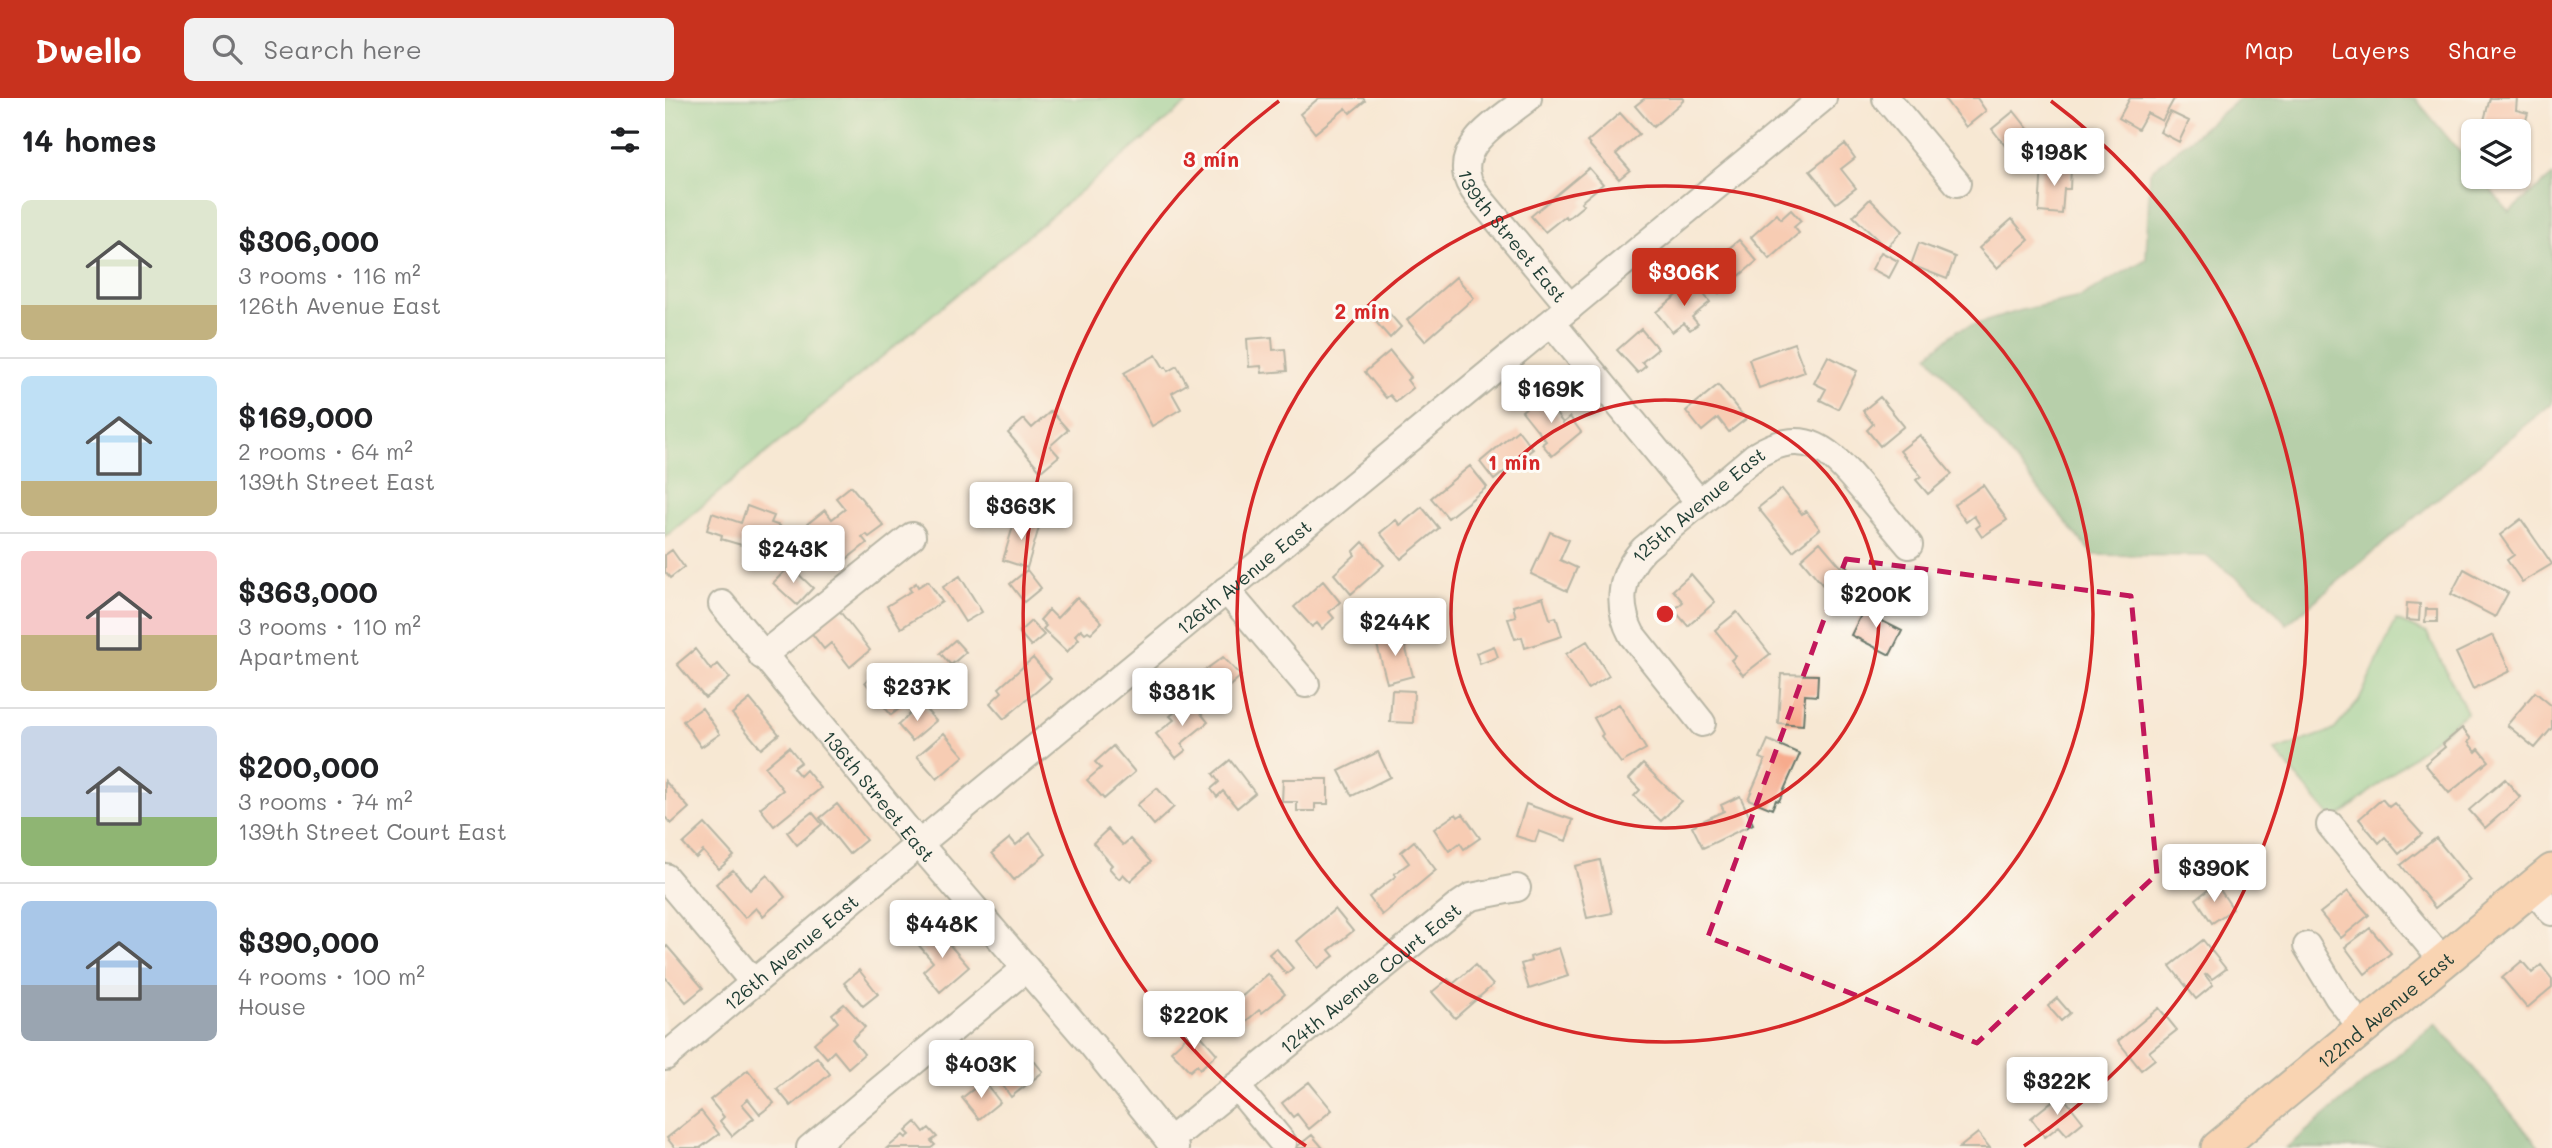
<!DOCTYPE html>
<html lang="en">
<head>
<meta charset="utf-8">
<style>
	body { margin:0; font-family:Mali,sans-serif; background:#f2f2f2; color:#202124; height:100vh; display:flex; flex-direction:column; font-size:26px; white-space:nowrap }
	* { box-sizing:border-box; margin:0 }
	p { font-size:23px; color:#757577 }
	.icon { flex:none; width:38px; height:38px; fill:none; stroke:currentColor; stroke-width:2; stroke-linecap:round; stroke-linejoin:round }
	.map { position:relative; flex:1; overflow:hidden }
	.sheet { display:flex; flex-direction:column; background:#fff; width:665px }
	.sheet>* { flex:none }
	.controls { position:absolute; left:1796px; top:21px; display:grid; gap:14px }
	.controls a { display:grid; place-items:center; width:70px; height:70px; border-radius:10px; background:#fff; box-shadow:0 2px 5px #0004; font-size:35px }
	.price { position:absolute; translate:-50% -60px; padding:0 16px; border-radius:7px; background:#fff; color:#222; font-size:23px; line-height:46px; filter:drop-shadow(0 2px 4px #0008) }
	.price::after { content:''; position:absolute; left:50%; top:42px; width:21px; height:16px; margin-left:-10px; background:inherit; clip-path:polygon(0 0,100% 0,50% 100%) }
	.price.selected { background:#c8321e; color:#fff }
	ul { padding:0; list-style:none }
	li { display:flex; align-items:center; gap:21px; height:175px; padding:0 21px }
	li+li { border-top:2px solid #e0e0e0 }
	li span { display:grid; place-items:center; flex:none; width:196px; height:140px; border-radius:10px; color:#555 }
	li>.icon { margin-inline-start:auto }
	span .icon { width:84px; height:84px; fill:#fffc; stroke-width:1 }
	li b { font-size:30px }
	h2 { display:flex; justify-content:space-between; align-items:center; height:84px; padding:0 21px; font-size:30px }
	header { display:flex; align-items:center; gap:42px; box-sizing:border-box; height:98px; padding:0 35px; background:#c8321e; color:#fff }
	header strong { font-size:33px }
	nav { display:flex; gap:38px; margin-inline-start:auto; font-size:24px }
	.search { width:490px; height:63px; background:#f2f2f2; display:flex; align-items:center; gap:18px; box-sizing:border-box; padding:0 24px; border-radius:10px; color:#757577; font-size:26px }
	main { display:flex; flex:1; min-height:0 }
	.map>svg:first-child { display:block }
	.green { fill:#82cf8e; stroke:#508661; stroke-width:2 }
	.forest { fill:#69b279; stroke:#447856; stroke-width:2 }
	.building { fill:#f7ab8d }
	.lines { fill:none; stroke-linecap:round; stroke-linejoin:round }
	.minor-casing { stroke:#6b796c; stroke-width:30 }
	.major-casing { stroke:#6b796c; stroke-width:37 }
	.minor { stroke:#fff; stroke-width:26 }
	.major { stroke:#fabc8b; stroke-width:33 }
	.marked { fill:none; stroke:#c2185b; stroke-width:5; stroke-dasharray:14 9; stroke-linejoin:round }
	.ring { fill:none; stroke:#d62828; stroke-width:3.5 }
	.labels { text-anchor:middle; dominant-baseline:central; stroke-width:6; stroke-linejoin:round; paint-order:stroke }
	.street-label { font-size:19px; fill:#1f3d34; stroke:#fdfcf7 }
	.centre { fill:#d62828; stroke:#fdfcf7; stroke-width:3.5 }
	.ring-label { font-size:21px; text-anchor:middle; font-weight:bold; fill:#d62828; stroke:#fdfcf7; stroke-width:6; stroke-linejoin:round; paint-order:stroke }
</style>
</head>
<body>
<header>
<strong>Dwello</strong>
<div class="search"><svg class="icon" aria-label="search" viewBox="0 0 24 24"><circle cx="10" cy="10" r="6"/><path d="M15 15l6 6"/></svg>Search here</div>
<nav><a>Map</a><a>Layers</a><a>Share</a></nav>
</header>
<main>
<section class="sheet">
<h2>14 homes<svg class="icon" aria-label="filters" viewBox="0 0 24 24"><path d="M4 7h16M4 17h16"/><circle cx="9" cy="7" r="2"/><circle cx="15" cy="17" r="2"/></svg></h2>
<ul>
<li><span style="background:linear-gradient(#dfe7d0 75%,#c2b280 0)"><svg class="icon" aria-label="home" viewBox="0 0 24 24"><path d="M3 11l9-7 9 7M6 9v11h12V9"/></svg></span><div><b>$306,000</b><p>3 rooms · 116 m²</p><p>126th Avenue East</p></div></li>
<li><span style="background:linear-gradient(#bfe0f5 75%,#c2b280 0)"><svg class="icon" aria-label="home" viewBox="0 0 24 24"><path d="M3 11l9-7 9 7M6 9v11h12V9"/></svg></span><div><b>$169,000</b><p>2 rooms · 64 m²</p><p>139th Street East</p></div></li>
<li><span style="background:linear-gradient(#f6c9c9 60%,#c2b280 0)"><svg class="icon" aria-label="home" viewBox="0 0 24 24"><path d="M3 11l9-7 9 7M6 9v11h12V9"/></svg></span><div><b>$363,000</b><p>3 rooms · 110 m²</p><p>Apartment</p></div></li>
<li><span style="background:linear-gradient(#c9d6e8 65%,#8fb573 0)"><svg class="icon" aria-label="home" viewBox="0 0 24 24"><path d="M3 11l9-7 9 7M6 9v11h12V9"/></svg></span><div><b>$200,000</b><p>3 rooms · 74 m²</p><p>139th Street Court East</p></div></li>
<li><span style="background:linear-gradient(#a9c7e8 60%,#9aa5b1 0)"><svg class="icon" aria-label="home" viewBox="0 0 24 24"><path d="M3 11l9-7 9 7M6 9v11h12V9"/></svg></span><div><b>$390,000</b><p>4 rooms · 100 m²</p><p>House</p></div></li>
</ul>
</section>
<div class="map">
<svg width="1887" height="1050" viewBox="0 0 1887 1050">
	<rect width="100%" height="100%" fill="#fdfcf7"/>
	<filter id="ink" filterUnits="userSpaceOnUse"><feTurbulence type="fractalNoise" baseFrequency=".0143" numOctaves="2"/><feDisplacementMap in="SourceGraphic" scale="14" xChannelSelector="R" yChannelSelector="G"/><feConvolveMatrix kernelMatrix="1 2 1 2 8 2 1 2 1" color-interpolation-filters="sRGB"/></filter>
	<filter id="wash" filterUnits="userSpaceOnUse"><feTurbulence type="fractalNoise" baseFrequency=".00686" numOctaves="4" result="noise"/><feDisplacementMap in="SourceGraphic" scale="28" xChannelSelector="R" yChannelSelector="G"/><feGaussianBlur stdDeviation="1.57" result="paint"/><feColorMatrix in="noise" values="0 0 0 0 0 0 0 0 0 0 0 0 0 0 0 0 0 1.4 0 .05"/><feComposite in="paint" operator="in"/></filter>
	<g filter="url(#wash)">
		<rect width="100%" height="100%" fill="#f7e8d3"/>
		<path class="green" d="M 0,0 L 528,0 L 0,439 Z
			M 1731,522 L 1762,535 L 1802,614 L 1669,723 L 1610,653 L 1669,632 L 1694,603 Z"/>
		<path class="forest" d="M 1575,0 L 1750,0 L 1808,70 L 1808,79 L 1815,79 L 1844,114 L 1887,78 L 1887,305 L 1622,526 L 1598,499 L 1541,458 L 1428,457 L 1263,257 L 1293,232 L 1357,212 L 1416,199 L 1481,161 L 1485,74 Z
			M 1771,925 L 1875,1050 L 1621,1050 Z"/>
		<g id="blocks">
			<path class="building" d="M 654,0 L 698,0 L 700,3 L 685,15 L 681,10 L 650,35 L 635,16 Z
				M 980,0 L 1017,0 L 1019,2 L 988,29 L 970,8 Z
				M 1279,0 L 1312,0 L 1321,13 L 1301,29 Z
				M 1465,0 L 1507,0 L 1509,1 L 1497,23 L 1482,15 L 1473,31 L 1454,20 Z
				M 1825,0 L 1852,0 L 1851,12 L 1863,15 L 1857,36 L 1853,33 L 1818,26 Z
				M 1349,13 L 1375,46 L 1352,63 L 1327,31 Z
				M 1505,14 L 1524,23 L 1514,44 L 1495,34 Z
				M 955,15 L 974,36 L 951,56 L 965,72 L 954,81 L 922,44 Z
				M 1180,46 L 1190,60 L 1176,71 L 1191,90 L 1171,105 L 1145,73 Z
				M 1377,67 L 1406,69 L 1405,91 L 1399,91 L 1397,116 L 1374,114 Z
				M 924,70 L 938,86 L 916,104 L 919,107 L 902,121 L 900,118 L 880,134 L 866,118 Z
				M 1205,101 L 1237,133 L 1221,150 L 1188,118 Z
				M 1126,112 L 1136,123 L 1129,129 L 1134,135 L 1105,161 L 1086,139 L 1112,116 L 1116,121 Z
				M 1347,121 L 1364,142 L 1332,170 L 1314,150 Z
				M 1074,142 L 1092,163 L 1054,195 L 1033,170 L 1049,156 L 1052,160 Z
				M 1254,145 L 1290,159 L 1282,181 L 1246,167 Z
				M 1216,154 L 1233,163 L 1224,180 L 1207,171 Z
				M 791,179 L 809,200 L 760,243 L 742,222 Z
				M 1029,184 L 1045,204 L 1027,219 L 1033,226 L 1025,232 L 1019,225 L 1007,234 L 991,214 Z
				M 723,214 L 736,229 L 725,240 L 711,224 Z
				M 976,231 L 993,251 L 977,264 L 981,268 L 973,275 L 952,252 Z
				M 607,239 L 608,252 L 620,251 L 622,273 L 597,275 L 596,268 L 584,269 L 582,241 Z
				M 1129,245 L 1140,274 L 1094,290 L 1084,261 Z
				M 725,253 L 746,279 L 742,282 L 748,290 L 731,304 L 725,297 L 721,300 L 700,274 Z
				M 491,257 L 499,270 L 501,269 L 503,273 L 512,268 L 522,286 L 507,295 L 516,311 L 487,328 L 459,275 Z
				M 1163,258 L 1192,273 L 1173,311 L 1155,302 L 1161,291 L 1149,285 Z
				M 1053,287 L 1081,321 L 1064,334 L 1053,320 L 1037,333 L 1021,313 Z
				M 877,297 L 898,325 L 905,319 L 916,334 L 887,358 L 877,346 L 881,343 L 857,313 Z
				M 1215,299 L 1239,328 L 1215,348 L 1202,332 L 1208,326 L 1198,313 Z
				M 386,313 L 403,332 L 385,348 L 394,358 L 376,373 L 343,335 L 359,321 L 367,330 Z
				M 853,332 L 868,351 L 829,382 L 815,364 Z
				M 1255,337 L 1287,376 L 1263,396 L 1251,382 L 1256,378 L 1235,353 Z
				M 805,368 L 822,389 L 783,420 L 766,400 Z
				M 1318,387 L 1342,422 L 1317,439 L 1311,430 L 1315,427 L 1309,418 L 1301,424 L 1289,407 Z
				M 186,388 L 219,428 L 204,439 L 201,436 L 197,439 L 202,445 L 174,467 L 141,427 L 160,412 L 167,421 L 180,411 L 171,400 Z
				M 1117,391 L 1137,416 L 1141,413 L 1155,431 L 1128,453 L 1093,410 Z
				M 82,408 L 109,418 L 106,425 L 115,428 L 110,442 L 103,439 L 97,453 L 56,441 L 57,437 L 42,432 L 47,415 L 76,425 Z
				M 757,409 L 774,430 L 736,461 L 715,435 L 731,422 L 735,427 Z
				M 351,418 L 375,426 L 362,470 L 338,462 Z
				M 1856,421 L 1887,466 L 1857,484 L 1842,462 L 1849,457 L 1835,437 Z
				M 885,434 L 904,442 L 895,462 L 912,470 L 902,493 L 866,476 Z
				M 698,444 L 719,467 L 686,496 L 669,476 L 690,457 L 688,454 Z
				M 1155,444 L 1176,469 L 1180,466 L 1195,484 L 1171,503 L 1136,461 Z
				M 7,452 L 19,469 L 5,480 L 0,474 L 0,457 Z
				M 125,468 L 148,490 L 132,507 L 108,485 Z
				M 1799,471 L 1843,495 L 1830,519 L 1786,496 Z
				M 362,472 L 376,490 L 359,504 L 345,486 Z
				M 1026,476 L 1050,504 L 1023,528 L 1009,512 L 1018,504 L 1008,492 Z
				M 295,478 L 317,514 L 300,524 L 278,489 Z
				M 263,483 L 277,504 L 236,530 L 222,508 L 246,493 L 244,490 L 251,485 L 253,489 Z
				M 658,483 L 675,504 L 664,514 L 669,520 L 657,531 L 652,525 L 647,529 L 629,509 Z
				M 412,499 L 437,524 L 426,535 L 423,533 L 420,535 L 416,531 L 410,537 L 414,541 L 402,554 L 378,531 L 381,528 L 375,522 L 384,512 L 392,520 Z
				M 878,499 L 885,521 L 891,519 L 897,538 L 860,550 L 857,539 L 850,541 L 843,521 L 851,519 L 848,508 Z
				M 1203,503 L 1220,512 L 1215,522 L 1237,533 L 1225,557 L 1186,537 Z
				M 1742,505 L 1755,506 L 1754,523 L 1741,522 Z
				M 173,511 L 205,552 L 185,569 L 166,545 L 159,551 L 145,533 Z
				M 1761,511 L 1772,511 L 1772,524 L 1760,524 Z
				M 1072,514 L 1105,556 L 1078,577 L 1066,562 L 1071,558 L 1050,532 Z
				M 366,523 L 379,537 L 366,548 L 354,534 Z
				M 737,536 L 748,578 L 722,585 L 711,543 Z
				M 1828,537 L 1845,573 L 1808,591 L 1791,555 Z
				M 290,542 L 301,554 L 286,567 L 275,555 Z
				M 922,543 L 944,578 L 923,591 L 901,556 Z
				M 829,548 L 833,559 L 815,566 L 811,555 Z
				M 30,551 L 46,572 L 53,566 L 65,580 L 40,600 L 12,566 Z
				M 558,559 L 576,578 L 543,607 L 526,587 L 535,579 L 533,577 Z
				M 368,560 L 386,581 L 339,621 L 325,605 L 337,594 L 334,590 Z
				M 222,567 L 248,600 L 226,617 L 200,584 Z
				M 1116,576 L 1153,577 L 1152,598 L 1140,597 L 1138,627 L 1113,625 Z
				M 727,592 L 749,593 L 748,625 L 725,624 Z
				M 1870,594 L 1887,608 L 1887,630 L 1870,650 L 1842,627 Z
				M 85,601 L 114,636 L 96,651 L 67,616 Z
				M 525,602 L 543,624 L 516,646 L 521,652 L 511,660 L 491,636 L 509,622 L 505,618 Z
				M 256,606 L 271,623 L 247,643 L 233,627 Z
				M 954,606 L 981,651 L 956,665 L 936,638 L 938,636 L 929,620 Z
				M 37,610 L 55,636 L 36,649 L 18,623 Z
				M 1797,630 L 1806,641 L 1803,644 L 1811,654 L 1814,651 L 1824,663 L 1784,695 L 1760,666 L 1780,649 L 1778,646 Z
				M 279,635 L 299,658 L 272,681 L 252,658 Z
				M 1103,642 L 1135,656 L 1114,703 L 1111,702 L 1107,711 L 1083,701 L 1100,662 L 1095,660 Z
				M 448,648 L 470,674 L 439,701 L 422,682 L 436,670 L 430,664 Z
				M 124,649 L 136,664 L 128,670 L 135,678 L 141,672 L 156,690 L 109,728 L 95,710 L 118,692 L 100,669 Z
				M 713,654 L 725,679 L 687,698 L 674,673 Z
				M 565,662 L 590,695 L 572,710 L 558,693 L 552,699 L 546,691 L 554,684 L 548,676 Z
				M 978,666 L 1016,703 L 996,723 L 969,698 L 975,692 L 964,681 Z
				M 618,681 L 663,681 L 663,706 L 650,706 L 650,713 L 632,713 L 632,704 L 617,704 Z
				M 1840,681 L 1855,699 L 1820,730 L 1804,712 Z
				M 0,683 L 24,710 L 6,726 L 0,719 Z
				M 492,690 L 509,709 L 489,727 L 472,707 Z
				M 1075,698 L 1088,726 L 1038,750 L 1027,728 L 1059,713 L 1056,707 Z
				M 1717,701 L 1724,709 L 1729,705 L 1757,736 L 1734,756 L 1720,739 L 1714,745 L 1694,721 Z
				M 172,706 L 201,742 L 184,756 L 155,720 Z
				M 861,706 L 908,722 L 901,743 L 874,733 L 870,744 L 851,738 Z
				M 147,714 L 157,726 L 132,747 L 122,734 Z
				M 791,716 L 793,719 L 798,716 L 815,740 L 799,751 L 795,745 L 784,753 L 769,731 Z
				M 40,726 L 69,758 L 54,771 L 38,753 L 31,760 L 18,746 Z
				M 443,731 L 458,747 L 465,741 L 486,764 L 465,783 L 458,776 L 454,781 L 444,770 L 447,767 L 428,745 Z
				M 365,735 L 381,756 L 349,782 L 327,755 L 345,740 L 351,747 Z
				M 1771,740 L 1805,782 L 1770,810 L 1736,767 Z
				M 749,743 L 771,772 L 717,817 L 704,799 L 731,778 L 729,776 L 744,765 L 736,754 Z
				M 935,762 L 947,815 L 922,820 L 910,768 Z
				M 68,772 L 85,792 L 102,777 L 120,799 L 98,818 L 91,810 L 80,820 L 51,786 Z
				M 1551,786 L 1568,811 L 1547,825 L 1531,801 Z
				M 1683,793 L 1704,817 L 1676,840 L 1655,815 Z
				M 670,811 L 688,833 L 664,852 L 669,858 L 653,870 L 632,843 Z
				M 270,830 L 304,869 L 275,894 L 258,873 L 268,864 L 252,845 Z
				M 1705,830 L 1726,855 L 1700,876 L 1680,849 Z
				M 1538,842 L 1561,871 L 1547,881 L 1542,876 L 1540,877 L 1548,887 L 1531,901 L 1505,868 Z
				M 2,848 L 38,890 L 21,904 L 0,879 L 0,850 Z
				M 611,850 L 628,870 L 621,876 L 604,856 Z
				M 894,850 L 903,878 L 864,891 L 856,866 L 866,863 L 865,859 Z
				M 1857,863 L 1867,875 L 1876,867 L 1887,881 L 1887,889 L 1862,910 L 1837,880 Z
				M 810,867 L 828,887 L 790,920 L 767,894 L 783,881 L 788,886 Z
				M 194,872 L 213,896 L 198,908 L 179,885 Z
				M 603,876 L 620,896 L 597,915 L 594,912 L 580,924 L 567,907 Z
				M 1392,900 L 1405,915 L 1396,923 L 1383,908 Z
				M 179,906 L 200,929 L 187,941 L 199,956 L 183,970 L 169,953 L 162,960 L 149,945 L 173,924 L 167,916 Z
				M 1494,910 L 1512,932 L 1484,954 L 1490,961 L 1476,972 L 1453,943 Z
				M 530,931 L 552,956 L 535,971 L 532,967 L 525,973 L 506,953 Z
				M 362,954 L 378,974 L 346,999 L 331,978 Z
				M 152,959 L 165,976 L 126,1008 L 112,991 Z
				M 83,972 L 109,1005 L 95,1016 L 83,1001 L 77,1006 L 89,1020 L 67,1038 L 55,1023 L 59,1019 L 45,1002 Z
				M 319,983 L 335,1004 L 314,1021 L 297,1000 Z
				M 644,984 L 667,1012 L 644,1031 L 632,1016 L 628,1019 L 617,1005 Z
				M 1396,996 L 1418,1024 L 1402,1037 L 1394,1028 L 1380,1039 L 1366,1020 Z
				M 36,1013 L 54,1036 L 35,1050 L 10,1050 L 2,1040 Z
				M 251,1024 L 259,1034 L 264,1030 L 272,1039 L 266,1043 L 270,1047 L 266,1050 L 222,1050 L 238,1037 L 241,1040 L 245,1037 L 241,1033 Z
				M 1313,1035 L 1325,1050 L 1294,1050 Z
				M 647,1037 L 658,1050 L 630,1050 L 638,1044 Z"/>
		</g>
	</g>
	<g filter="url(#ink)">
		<use href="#blocks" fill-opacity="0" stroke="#6b796c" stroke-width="2"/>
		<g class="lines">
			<defs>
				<g id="minor">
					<path id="s1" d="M 863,0 C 840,19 788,46 804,84 C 807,90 812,97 816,102 L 905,209"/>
					<path d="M 1221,0 L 1292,85"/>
					<path d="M 887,225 L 1034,404"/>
					<path d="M 561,492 L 641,586"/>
					<path id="s2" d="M 57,506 L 254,746 L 428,948 L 510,1050"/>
					<path d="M 97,558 L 247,438"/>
					<path id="s3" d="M 1037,625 L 967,537 C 951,507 955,476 979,451 L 1090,358 C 1141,326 1166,353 1199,393 C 1214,411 1229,429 1244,447"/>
					<path d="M 1665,727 L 1778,863"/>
					<path d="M 0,779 L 89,885"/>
					<path d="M 1867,790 L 1887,814"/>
					<path d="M 1642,848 L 1673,899 L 1697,930"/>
					<path id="s4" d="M 0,959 L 254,746 L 1158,0"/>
					<path d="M 571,988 L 618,1045"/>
					<path id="s5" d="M 504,1043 L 794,807 L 806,799 L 852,790"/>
					<path d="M 145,1050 L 360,871"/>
				</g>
				<g id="major">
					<path id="s6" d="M 1553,1050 L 1887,773"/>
				</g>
			</defs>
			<use href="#minor" class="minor-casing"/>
			<use href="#major" class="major-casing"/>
			<use href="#minor" class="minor"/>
			<use href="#major" class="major"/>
		</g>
	</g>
	<path d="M0 0H1887V1050H0ZM 1181,461 L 1466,498 L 1492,776 L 1312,945 L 1043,839 Z" fill="#f7e8d3" fill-opacity=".55" fill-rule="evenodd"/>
	<path class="marked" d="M 1181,461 L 1466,498 L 1492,776 L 1312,945 L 1043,839 Z"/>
	<g class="ring">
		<circle cx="1000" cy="516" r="214"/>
		<circle cx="1000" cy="516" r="428"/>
		<path d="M641 1048A642 642 0 0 1 614 3M1386 3A642 642 0 0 1 1359 1048"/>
	</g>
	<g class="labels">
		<g class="street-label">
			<text stroke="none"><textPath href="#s1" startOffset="180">139th Street East</textPath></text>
			<text stroke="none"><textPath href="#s3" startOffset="276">125th Avenue East</textPath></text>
			<text stroke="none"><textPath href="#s4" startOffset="752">126th Avenue East</textPath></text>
			<text stroke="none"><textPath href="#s2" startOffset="248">136th Street East</textPath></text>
			<text stroke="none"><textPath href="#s4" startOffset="164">126th Avenue East</textPath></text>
			<text stroke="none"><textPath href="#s5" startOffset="259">124th Avenue Court East</textPath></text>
			<text stroke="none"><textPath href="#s6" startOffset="217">122nd Avenue East</textPath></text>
		</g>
	</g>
	<circle cx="1000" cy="516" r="10" class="centre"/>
	<g class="ring-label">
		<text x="546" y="69">3 min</text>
		<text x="697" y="221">2 min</text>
		<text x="849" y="372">1 min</text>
	</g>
</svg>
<div class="controls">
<a><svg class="icon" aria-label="layers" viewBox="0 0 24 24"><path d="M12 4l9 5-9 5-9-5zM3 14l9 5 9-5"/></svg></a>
</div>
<b class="price" style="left:1389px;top:90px">$198K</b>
<b class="price selected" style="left:1019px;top:210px">$306K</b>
<b class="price" style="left:886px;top:327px">$169K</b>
<b class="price" style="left:356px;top:444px">$363K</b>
<b class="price" style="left:128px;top:487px">$243K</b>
<b class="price" style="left:1211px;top:532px">$200K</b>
<b class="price" style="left:730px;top:560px">$244K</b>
<b class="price" style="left:252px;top:625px">$237K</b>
<b class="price" style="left:517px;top:630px">$381K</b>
<b class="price" style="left:1549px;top:806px">$390K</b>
<b class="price" style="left:277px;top:862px">$448K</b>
<b class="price" style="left:529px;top:953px">$220K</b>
<b class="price" style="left:316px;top:1002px">$403K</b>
<b class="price" style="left:1392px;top:1019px">$322K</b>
</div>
</main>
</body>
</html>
